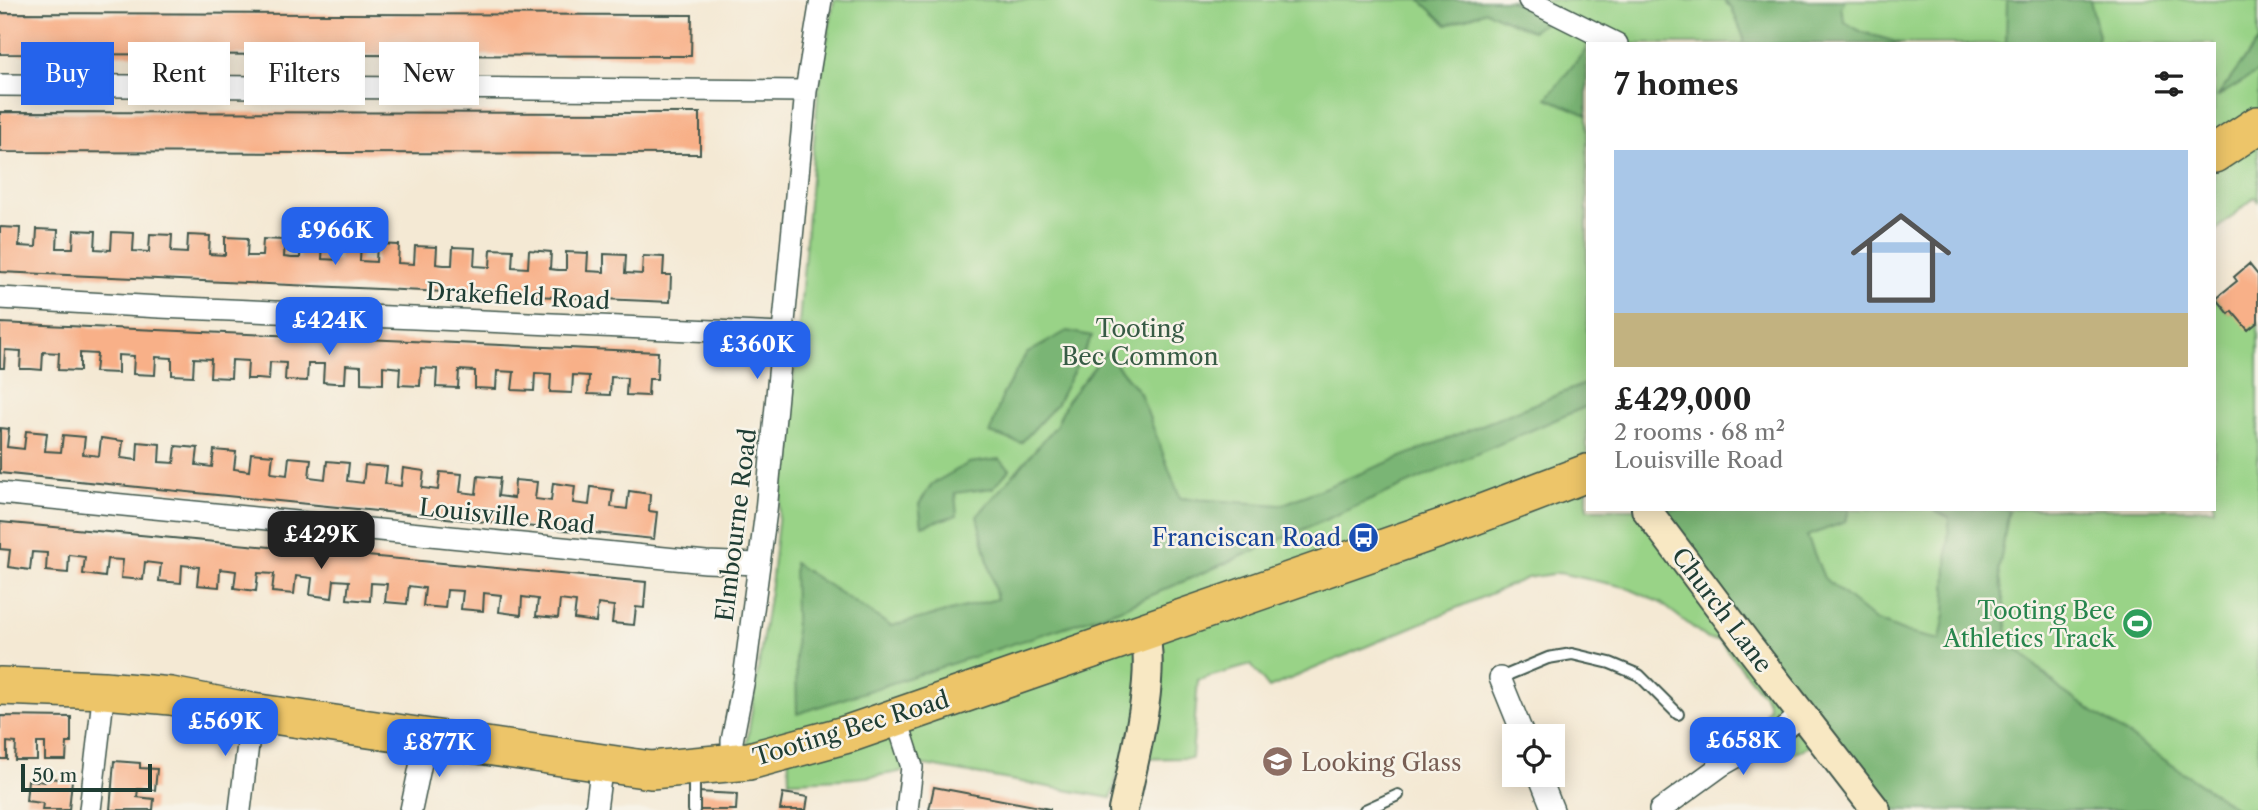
<!DOCTYPE html>
<html lang="en">
<head>
<meta charset="utf-8">
<style>
	body { margin:0; font-family:"Libre Caslon Text",serif; background:#f2f2f2; color:#222; height:100vh; display:flex; flex-direction:column; font-size:26px; white-space:nowrap }
	* { box-sizing:border-box; margin:0 }
	p { font-size:23px; color:#767676 }
	.icon { flex:none; width:38px; height:38px; fill:none; stroke:currentColor; stroke-width:2; stroke-linecap:round; stroke-linejoin:round }
	.map { position:relative; flex:1; overflow:hidden }
	.panel { position:absolute; left:1586px; top:42px; width:630px; height:469px; display:flex; flex-direction:column; background:#fff; border-radius:0px; box-shadow:0 4px 18px #0003 }
	.panel>* { flex:none }
	.hud { position:absolute; left:21px; top:42px; width:665px; height:63px; display:flex; gap:14px }
	.controls { position:absolute; left:1502px; top:724px; display:grid; gap:14px }
	.controls a { display:grid; place-items:center; width:63px; height:63px; border-radius:0px; background:#fff; box-shadow:0 4px 18px #0003; font-size:35px }
	.scale { position:absolute; left:21px; bottom:18px; width:131px; box-sizing:border-box; padding-left:7px; border:4px solid #1f3d34; border-top:0; font-size:19px; line-height:24px; white-space:nowrap; color:#1f3d34; -webkit-text-stroke:5px #f7f3e8; paint-order:stroke }
	.price { position:absolute; translate:-50% -60px; padding:0 16px; border-radius:14px; background:#2563eb; color:#fff; font-size:23px; line-height:46px; filter:drop-shadow(0 2px 4px #0008) }
	.price::after { content:''; position:absolute; left:50%; top:42px; width:21px; height:16px; margin-left:-10px; background:inherit; clip-path:polygon(0 0,100% 0,50% 100%) }
	.price.current { background:#222; color:#fff }
	ul { padding:0; list-style:none }
	li { display:grid; align-content:center; gap:14px; height:371px; padding:0 28px }
	li span { display:grid; place-items:center; height:217px; border-radius:0px; color:#555 }
	li>.icon { margin-inline-start:auto }
	span .icon { width:126px; height:126px; fill:#fffc; stroke-width:1 }
	li b { font-size:30px }
	h2 { display:flex; justify-content:space-between; align-items:center; height:84px; padding:0 28px; font-size:30px }
	.chip { padding:0 24px; border-radius:0px; background:#fff; box-shadow:0 4px 18px #0003; font-size:24px; line-height:63px }
	.chip.current { background:#2563eb; color:#fff }
	.map>svg:first-child { display:block }
	.green { fill:#99d387; stroke:#5c885e; stroke-width:2 }
	.forest { fill:#7ab574; stroke:#4c7954; stroke-width:2 }
	.building { fill:#f8b088 }
	.lines { fill:none; stroke-linecap:round; stroke-linejoin:round }
	.lane-casing { stroke:#3f574c; stroke-width:14 }
	.street-casing { stroke:#3f574c; stroke-width:24 }
	.secondary-casing { stroke:#3f574c; stroke-width:32 }
	.highway-casing { stroke:#3f574c; stroke-width:40 }
	.lane { stroke:#fff; stroke-width:10 }
	.street { stroke:#fff; stroke-width:21 }
	.secondary { stroke:#f8e8c3; stroke-width:28 }
	.highway { stroke:#edc569; stroke-width:37 }
	.labels { text-anchor:middle; dominant-baseline:central; stroke-width:5; stroke-linejoin:round; paint-order:stroke }
	.street-label { font-size:24px; fill:#1f3d34; stroke:#f7f3e8 }
	.park-label { font-size:24px; fill:#375b45; stroke:#f7f3e8 }
	.transit-label { font-size:24px; fill:#164399; stroke:#f7f3e8; text-anchor:end }
	.leisure-label { font-size:24px; fill:#27864d; stroke:#f7f3e8; text-anchor:end }
	.education-label { font-size:24px; fill:#785e54; stroke:#f7f3e8; text-anchor:start }
</style>
</head>
<body>
<div class="map">
<svg width="2258" height="810" viewBox="0 0 2258 810">
	<rect width="100%" height="100%" fill="#f7f3e8"/>
	<filter id="ink" filterUnits="userSpaceOnUse"><feTurbulence type="fractalNoise" baseFrequency=".0143" numOctaves="2"/><feDisplacementMap in="SourceGraphic" scale="14" xChannelSelector="R" yChannelSelector="G"/><feConvolveMatrix kernelMatrix="1 2 1 2 8 2 1 2 1" color-interpolation-filters="sRGB"/></filter>
	<filter id="wash" filterUnits="userSpaceOnUse"><feTurbulence type="fractalNoise" baseFrequency=".00686" numOctaves="4" result="noise"/><feDisplacementMap in="SourceGraphic" scale="28" xChannelSelector="R" yChannelSelector="G"/><feGaussianBlur stdDeviation="1.57" result="paint"/><feColorMatrix in="noise" values="0 0 0 0 0 0 0 0 0 0 0 0 0 0 0 0 0 1.4 0 .05"/><feComposite in="paint" operator="in"/></filter>
	<g filter="url(#wash)">
		<rect width="100%" height="100%" fill="#f4e9d4"/>
		<path class="green" d="M 834,0 L 2258,0 L 2258,201 L 2255,197 L 2214,232 L 2214,44 L 1587,44 L 1587,509 L 2214,509 L 2214,300 L 2216,298 L 2229,313 L 2232,311 L 2258,322 L 2258,810 L 1903,810 L 1843,731 L 1794,753 L 1765,714 L 1769,707 L 1767,700 L 1719,640 L 1708,639 L 1661,603 L 1625,587 L 1559,573 L 1527,578 L 1269,688 L 1251,665 L 1198,680 L 1192,758 L 1122,759 L 1111,798 L 925,765 C 883,779 833,780 789,781 L 788,735 L 746,749 L 772,577 L 798,337 L 818,93 Z"/>
		<path class="forest" d="M 1420,0 L 1509,0 L 1549,20 L 1532,31 L 1486,11 L 1447,25 Z
			M 1723,0 L 1845,0 L 1841,8 L 1845,22 L 1862,32 L 1903,44 L 1742,44 L 1744,38 L 1732,9 Z
			M 2007,0 L 2090,0 L 2099,36 L 2095,44 L 2006,44 Z
			M 2258,41 L 2258,72 L 2217,97 Z
			M 1587,48 L 1587,115 L 1547,98 Z
			M 1067,331 L 1092,336 L 1056,405 L 1021,443 L 990,433 L 1003,394 L 1026,354 Z
			M 1106,352 L 1140,393 L 1180,498 L 1281,505 L 1587,383 L 1587,406 L 1120,609 L 797,714 L 794,563 L 891,626 L 997,599 L 977,516 L 1056,426 L 1067,401 Z
			M 999,459 L 1010,469 L 993,488 L 955,493 L 957,515 L 922,526 L 919,504 L 932,484 L 969,463 Z
			M 1656,509 L 1850,509 L 1845,522 L 1807,536 L 1824,578 L 1875,620 L 1908,633 L 1940,640 L 1945,614 L 1949,518 L 1933,509 L 2009,509 L 1999,569 L 2009,640 L 2061,690 L 2239,810 L 1885,810 Z"/>
		<g id="blocks">
			<path class="building" d="M 0,13 L 692,15 L 691,56 L 0,54 Z
				M 0,112 L 700,113 L 700,154 L 0,152 Z
				M 0,227 L 20,228 L 19,246 L 36,247 L 37,229 L 58,230 L 57,248 L 73,248 L 74,230 L 96,231 L 95,249 L 111,250 L 112,232 L 134,233 L 133,251 L 149,252 L 150,234 L 172,235 L 171,252 L 187,253 L 188,235 L 210,236 L 209,254 L 225,255 L 225,237 L 248,238 L 247,256 L 262,256 L 263,239 L 285,240 L 284,257 L 292,258 L 300,258 L 301,240 L 323,242 L 322,259 L 339,260 L 340,242 L 361,243 L 360,261 L 376,262 L 377,244 L 399,245 L 398,263 L 414,264 L 415,246 L 437,247 L 436,264 L 444,265 L 452,265 L 453,247 L 475,248 L 474,266 L 490,267 L 491,249 L 513,250 L 512,267 L 528,268 L 529,250 L 551,252 L 550,269 L 558,270 L 566,270 L 566,252 L 588,253 L 587,271 L 604,272 L 604,254 L 626,255 L 625,273 L 642,274 L 643,256 L 664,257 L 663,275 L 671,275 L 670,302 L 0,272 Z
				M 2249,264 L 2258,275 L 2258,322 L 2248,330 L 2232,311 L 2229,314 L 2216,298 L 2237,281 L 2234,277 Z
				M 0,323 L 658,352 L 657,379 L 649,379 L 648,396 L 626,395 L 627,378 L 611,377 L 610,395 L 588,394 L 589,376 L 573,375 L 572,393 L 550,392 L 551,374 L 535,373 L 534,391 L 512,390 L 514,372 L 497,371 L 496,389 L 475,388 L 475,371 L 459,370 L 458,388 L 436,387 L 437,369 L 421,368 L 420,386 L 399,385 L 400,368 L 383,366 L 383,384 L 361,383 L 361,366 L 346,365 L 345,383 L 334,383 L 323,382 L 324,364 L 308,364 L 307,381 L 285,380 L 286,363 L 270,362 L 269,380 L 258,379 L 247,379 L 248,361 L 232,360 L 231,378 L 210,377 L 211,359 L 194,358 L 193,376 L 172,375 L 172,358 L 156,357 L 155,375 L 133,374 L 134,356 L 118,355 L 118,373 L 95,372 L 97,354 L 80,353 L 80,371 L 58,370 L 59,353 L 43,352 L 42,370 L 31,369 L 20,369 L 21,351 L 5,350 L 4,368 L 0,368 Z
				M 0,428 L 9,429 L 7,447 L 24,449 L 26,431 L 47,433 L 45,451 L 61,452 L 63,435 L 85,437 L 83,454 L 99,456 L 101,438 L 123,441 L 121,458 L 137,460 L 138,442 L 160,444 L 159,462 L 174,463 L 176,446 L 198,448 L 196,465 L 212,467 L 214,450 L 236,452 L 234,469 L 249,471 L 251,453 L 273,455 L 271,473 L 287,475 L 289,457 L 311,459 L 309,477 L 325,479 L 327,461 L 349,463 L 347,481 L 363,483 L 365,465 L 387,467 L 385,484 L 401,486 L 403,468 L 424,471 L 422,488 L 438,490 L 440,472 L 462,474 L 460,492 L 476,494 L 478,476 L 500,478 L 498,496 L 514,498 L 515,480 L 537,482 L 535,499 L 551,501 L 553,483 L 575,486 L 573,503 L 589,505 L 591,487 L 613,490 L 611,507 L 627,509 L 629,491 L 650,494 L 649,511 L 657,512 L 654,539 L 0,473 Z
				M 0,522 L 646,582 L 644,608 L 636,607 L 634,625 L 612,623 L 614,606 L 598,604 L 596,622 L 574,619 L 576,602 L 560,600 L 558,618 L 536,616 L 538,599 L 522,597 L 521,615 L 499,612 L 501,595 L 484,593 L 483,611 L 461,609 L 463,591 L 447,590 L 445,608 L 423,606 L 425,588 L 409,586 L 407,604 L 385,602 L 387,584 L 371,583 L 370,601 L 347,599 L 349,581 L 334,580 L 332,598 L 310,595 L 312,578 L 296,576 L 294,594 L 272,592 L 274,574 L 258,573 L 256,591 L 234,588 L 236,571 L 229,570 L 220,569 L 219,587 L 197,585 L 199,567 L 182,565 L 181,583 L 159,581 L 161,564 L 145,562 L 143,580 L 121,578 L 123,560 L 107,559 L 105,577 L 83,574 L 85,557 L 69,555 L 68,573 L 46,571 L 47,553 L 32,552 L 30,570 L 8,567 L 10,550 L 0,549 Z
				M 0,716 L 71,717 L 71,743 L 67,743 L 66,760 L 45,760 L 45,743 L 37,743 L 37,760 L 15,760 L 16,743 L 7,742 L 7,759 L 0,759 Z
				M 114,761 L 140,763 L 140,768 L 157,769 L 155,790 L 138,789 L 137,797 L 154,799 L 153,810 L 110,810 Z
				M 46,778 L 72,780 L 69,810 L 42,810 L 43,803 L 26,801 L 28,780 L 45,782 Z
				M 934,787 L 1050,809 L 1050,810 L 929,810 Z
				M 696,792 L 737,794 L 736,810 L 695,810 Z
				M 783,793 L 808,797 L 806,810 L 780,810 Z"/>
		</g>
	</g>
	<g filter="url(#ink)">
		<use href="#blocks" fill-opacity="0" stroke="#3f574c" stroke-width="2"/>
		<g class="lines">
			<defs>
				<path id="lane" d="M 1500,678 L 1548,658 L 1572,654 L 1610,663 L 1639,675 L 1678,714
					M 694,810 L 694,773
					M 1365,810 L 1398,795"/>
				<path id="street" d="M 1529,0 L 1617,44
					M 0,85 L 806,91
					M 0,298 L 160,307 L 782,334
					M 0,493 L 706,562 L 758,564
					M 1500,678 L 1524,737
					M 896,717 L 912,767 L 907,810
					M 733,763 L 732,741 L 744,679 L 766,511 L 806,91 L 821,0
					M 1539,775 L 1553,810
					M 90,810 L 104,690
					M 240,810 L 252,712
					M 411,810 L 426,739
					M 596,810 L 602,763
					M 1660,810 L 1722,765 L 1780,732 L 1801,715"/>
				<path id="secondary" d="M 1646,509 L 1748,645 L 1876,810
					M 1123,810 C 1133,764 1157,675 1144,631"/>
				<path id="highway" d="M 2214,154 L 2258,125
					M 0,686 L 104,690 L 171,696 L 252,712 L 651,770 L 749,761 L 848,734 L 1453,524 L 1587,473"/>
			</defs>
			<use href="#lane" class="lane-casing"/>
			<use href="#street" class="street-casing"/>
			<use href="#secondary" class="secondary-casing"/>
			<use href="#highway" class="highway-casing"/>
			<use href="#lane" class="lane"/>
			<use href="#street" class="street"/>
			<use href="#secondary" class="secondary"/>
			<use href="#highway" class="highway"/>
		</g>
	</g>
	<defs>
		<symbol id="bus-disc" viewBox="-11 -11 22 22"><circle r="9.5" fill="#1a4fb4" stroke="#f7f3e8"/><path d="M-5-6H5V4H4V6H2V4H-2V6H-4V4H-5ZM-3.5-4V0h7V-4ZM-3.5 1.2v1.5H-2V1.2ZM2 1.2v1.5H3.5V1.2Z" fill="#fff"/></symbol>
		<symbol id="stadium-disc" viewBox="-11 -11 22 22"><circle r="9.5" fill="#2e9e5b" stroke="#f7f3e8"/><path d="M0-5a6.5 5 0 1 0 0 10a6.5 5 0 1 0 0-10ZM-3.5-1.8h7v3.6h-7Z" fill="#fff"/></symbol>
		<symbol id="school-disc" viewBox="-11 -11 22 22"><circle r="9.5" fill="#8d6e63" stroke="#f7f3e8"/><path d="M0-5L7-2L0 1L-7-2ZM-4 1L0 2.5L4 1V4Q0 6-4 4Z" fill="#fff"/></symbol>
	</defs>
	<g fill-rule="evenodd">
		<use href="#bus-disc" x="1346" y="520" width="35" height="35"/>
		<use href="#stadium-disc" x="2120" y="606" width="35" height="35"/>
		<use href="#school-disc" x="1260" y="744" width="35" height="35"/>
	</g>
	<g class="labels">
		<g class="street-label">
			<text transform="translate(518 296) rotate(3)">Drakefield Road</text>
			<text transform="translate(507 516) rotate(6)">Louisville Road</text>
			<text transform="translate(736 525) rotate(-83)">Elmbourne Road</text>
			<text transform="translate(1722 610) rotate(53)">Church Lane</text>
			<text transform="translate(851 728) rotate(-17)">Tooting Bec Road</text>
		</g>
		<g class="park-label">
			<text x="1140" y="328">Tooting<tspan x="1140" dy="28">Bec Common</tspan></text>
		</g>
		<g class="transit-label">
			<text x="1341" y="537">Franciscan Road</text>
		</g>
		<g class="leisure-label">
			<text x="2115" y="610">Tooting Bec<tspan x="2115" dy="28">Athletics Track</tspan></text>
		</g>
		<g class="education-label">
			<text x="1301" y="762">Looking Glass</text>
		</g>
	</g>
</svg>
<div class="controls">
<a><svg class="icon" aria-label="locate" viewBox="0 0 24 24"><circle cx="12" cy="12" r="6"/><path d="M12 2v4M12 18v4M2 12h4M18 12h4"/></svg></a>
</div>
<div class="scale">50 m</div>
<b class="price" style="left:335px;top:267px">£966K</b>
<b class="price" style="left:329px;top:357px">£424K</b>
<b class="price" style="left:757px;top:381px">£360K</b>
<b class="price current" style="left:321px;top:571px">£429K</b>
<b class="price" style="left:225px;top:758px">£569K</b>
<b class="price" style="left:1743px;top:777px">£658K</b>
<b class="price" style="left:439px;top:779px">£877K</b>
<div class="hud">
<a class="chip current">Buy</a>
<a class="chip">Rent</a>
<a class="chip">Filters</a>
<a class="chip">New</a>
</div>
<section class="panel">
<h2>7 homes<svg class="icon" aria-label="filters" viewBox="0 0 24 24"><path d="M4 7h16M4 17h16"/><circle cx="9" cy="7" r="2"/><circle cx="15" cy="17" r="2"/></svg></h2>
<ul>
<li><span style="background:linear-gradient(#a9c7e8 75%,#c2b280 0)"><svg class="icon" aria-label="home" viewBox="0 0 24 24"><path d="M3 11l9-7 9 7M6 9v11h12V9"/></svg></span><div><b>£429,000</b><p>2 rooms · 68 m²</p><p>Louisville Road</p></div></li>
</ul>
</section>
</div>
</body>
</html>
